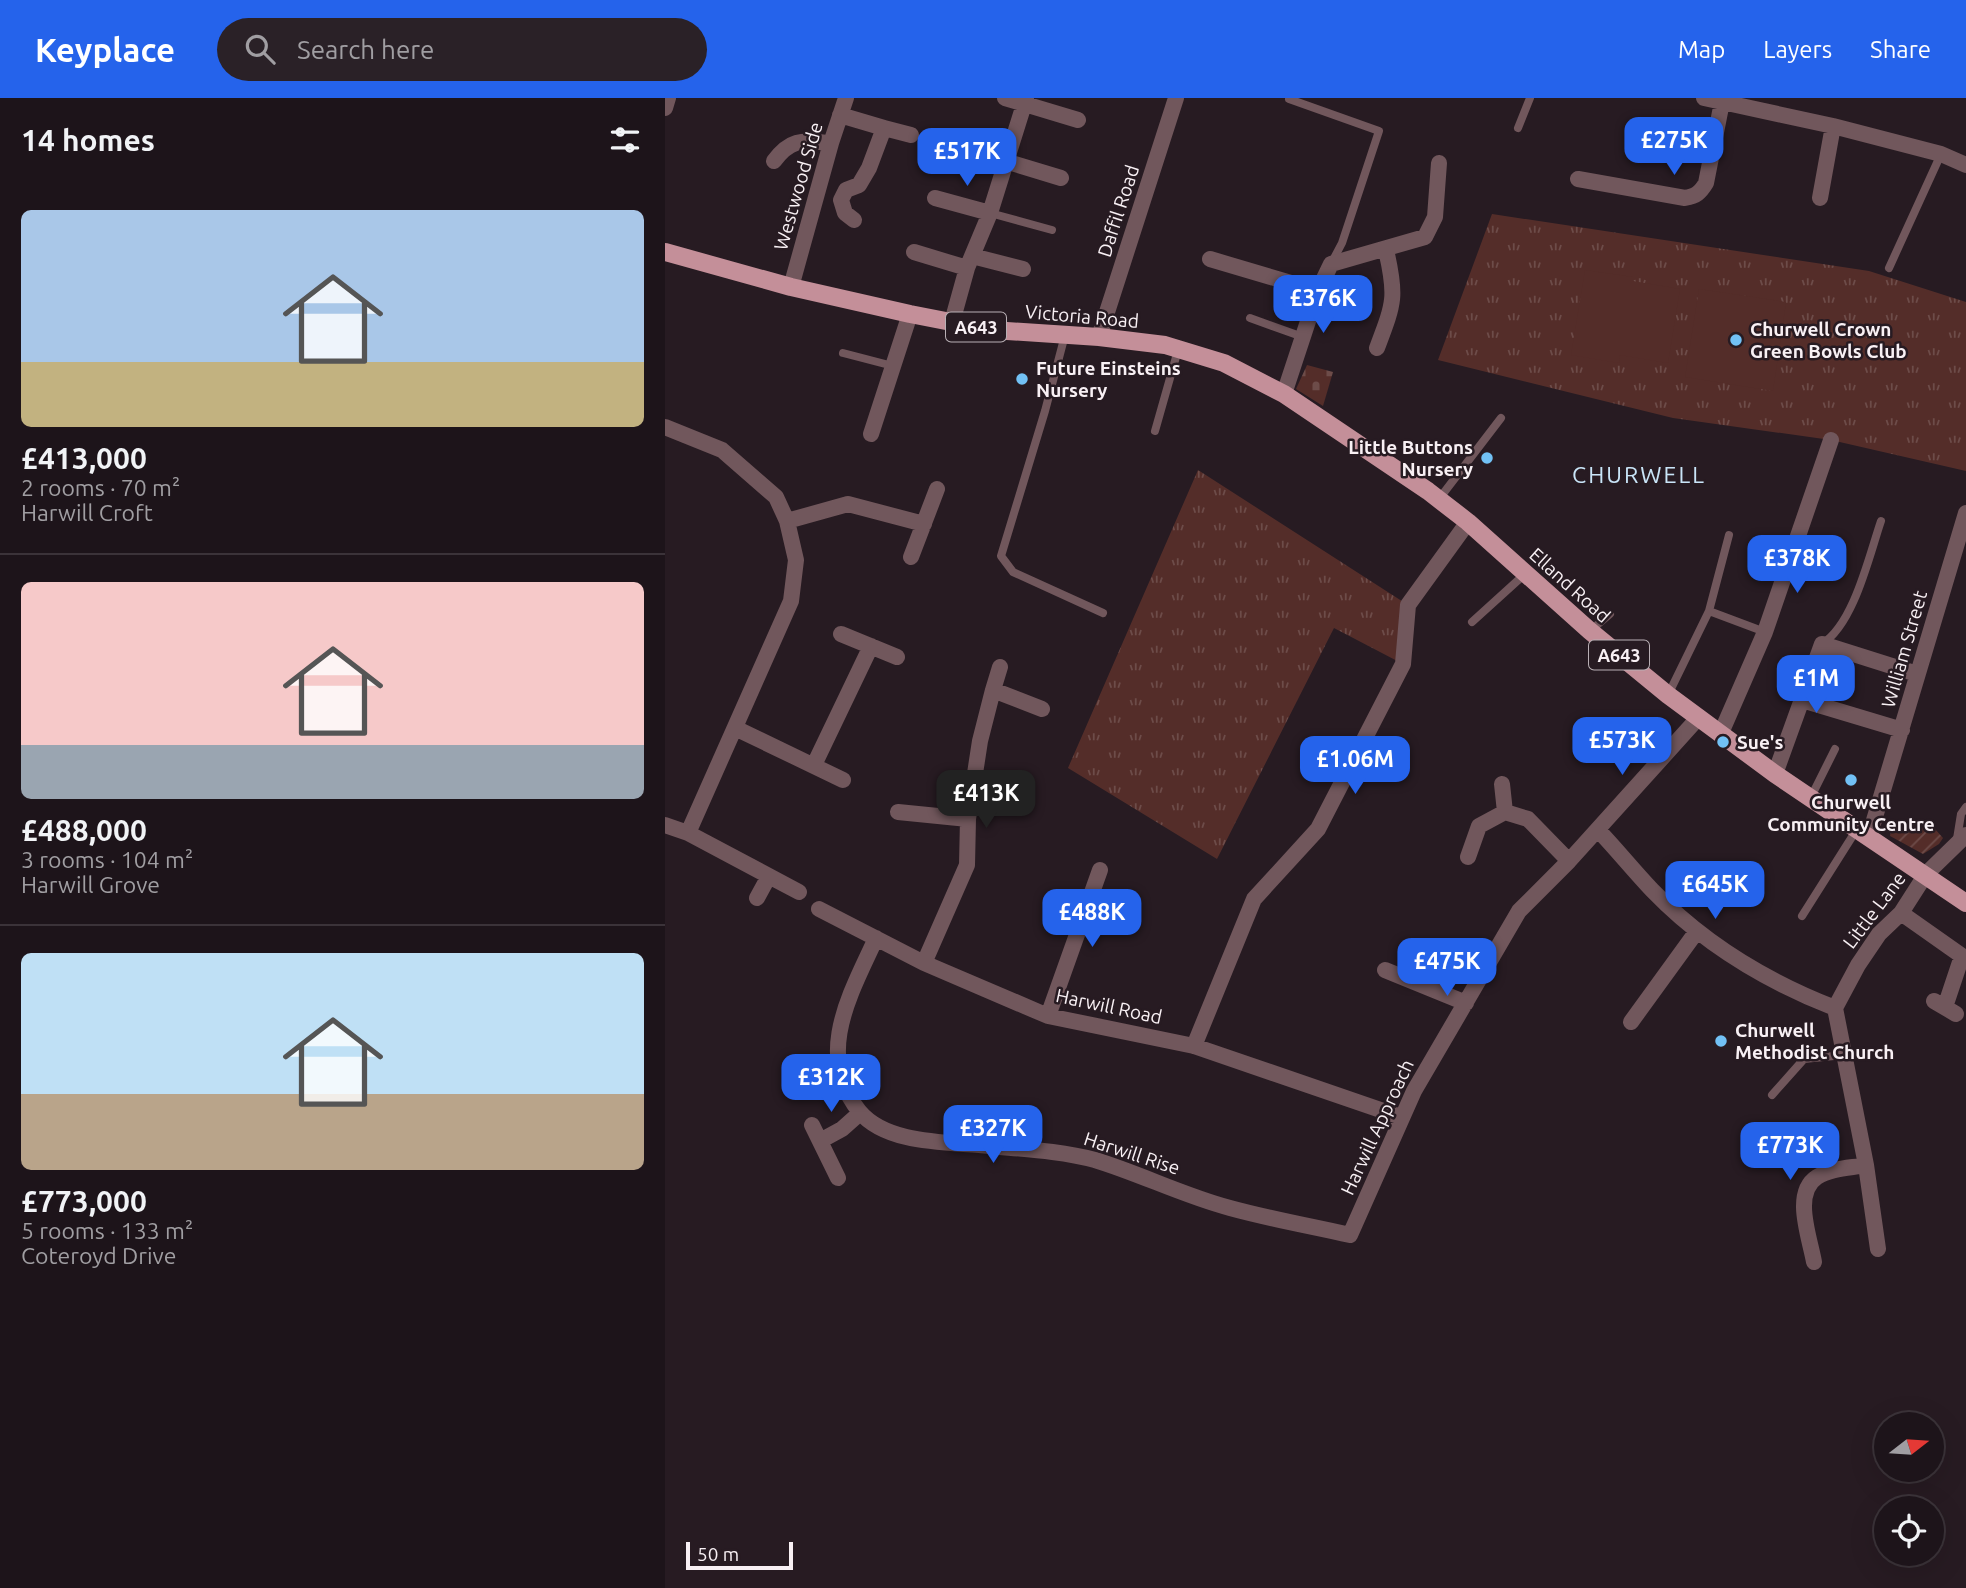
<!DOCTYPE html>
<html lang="en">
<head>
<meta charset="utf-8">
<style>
	body { margin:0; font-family:Ubuntu,sans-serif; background:#2a2127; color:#f1f3f6; height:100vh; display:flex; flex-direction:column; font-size:26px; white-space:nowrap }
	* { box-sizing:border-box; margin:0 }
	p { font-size:23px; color:#a09ea2 }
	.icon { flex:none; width:38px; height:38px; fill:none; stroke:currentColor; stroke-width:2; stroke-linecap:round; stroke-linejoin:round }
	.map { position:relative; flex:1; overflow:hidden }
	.details { display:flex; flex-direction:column; background:#1d141a; width:665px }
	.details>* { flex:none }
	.needle { width:46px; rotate:73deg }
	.controls { position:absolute; left:1209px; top:1314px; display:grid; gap:14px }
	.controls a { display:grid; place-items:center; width:70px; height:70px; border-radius:50%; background:#1d141a; box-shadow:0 7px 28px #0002,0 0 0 2px #3b3339; font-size:35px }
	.scale { position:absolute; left:21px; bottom:18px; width:107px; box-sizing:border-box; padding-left:7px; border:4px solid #f8f0f4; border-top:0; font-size:19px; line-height:24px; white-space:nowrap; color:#f8f0f4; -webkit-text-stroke:5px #271b22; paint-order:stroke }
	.price { position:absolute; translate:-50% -60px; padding:0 16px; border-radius:14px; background:#2563eb; color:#fff; font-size:23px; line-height:46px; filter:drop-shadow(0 2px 4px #0008) }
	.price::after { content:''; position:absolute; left:50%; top:42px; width:21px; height:16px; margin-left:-10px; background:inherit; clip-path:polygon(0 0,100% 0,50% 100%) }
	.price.selected { background:#222; color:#fff }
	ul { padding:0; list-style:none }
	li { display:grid; align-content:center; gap:14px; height:371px; padding:0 21px }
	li+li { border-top:2px solid #3b3339 }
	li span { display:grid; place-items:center; height:217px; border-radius:10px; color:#555 }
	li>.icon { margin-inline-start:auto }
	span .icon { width:126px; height:126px; fill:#fffc; stroke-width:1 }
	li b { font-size:30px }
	h2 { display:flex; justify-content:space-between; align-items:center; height:84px; padding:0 21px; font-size:30px }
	header { display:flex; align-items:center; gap:42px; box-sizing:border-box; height:98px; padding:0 35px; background:#2563eb; color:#fff }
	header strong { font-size:33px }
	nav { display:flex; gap:38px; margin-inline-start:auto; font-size:24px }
	.search { width:490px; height:63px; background:#2a2127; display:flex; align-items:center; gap:18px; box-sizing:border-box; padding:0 24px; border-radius:38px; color:#a09ea2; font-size:26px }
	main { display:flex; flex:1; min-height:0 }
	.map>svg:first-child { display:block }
	.cemetery { fill:url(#cemetery-stones) }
	.park { fill:url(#park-tufts) }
	.garden { fill:url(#garden-furrows) }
	.pitch { fill:#542d29 }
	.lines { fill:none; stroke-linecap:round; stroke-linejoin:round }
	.lane { stroke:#71575c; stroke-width:8 }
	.street { stroke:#71575c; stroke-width:16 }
	.primary { stroke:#c48f99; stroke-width:18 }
	.poi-dot { fill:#72c1f5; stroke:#271b22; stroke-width:2.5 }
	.labels { text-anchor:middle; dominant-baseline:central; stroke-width:5; stroke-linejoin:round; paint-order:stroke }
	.shield { fill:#271b22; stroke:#b9b0b5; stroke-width:2 }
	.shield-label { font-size:18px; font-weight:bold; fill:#f8f0f4 }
	.street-label { font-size:19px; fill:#f8f0f4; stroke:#271b22 }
	.poi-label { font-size:19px; font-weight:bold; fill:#f8f0f4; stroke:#271b22; text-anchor:start }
	.quarter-label { font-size:23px; letter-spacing:2px; fill:#c9e5f8; stroke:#271b22 }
</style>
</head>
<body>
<header>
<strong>Keyplace</strong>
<div class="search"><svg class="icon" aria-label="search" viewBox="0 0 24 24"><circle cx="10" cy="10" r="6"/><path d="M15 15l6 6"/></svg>Search here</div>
<nav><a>Map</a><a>Layers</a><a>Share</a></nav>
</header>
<main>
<section class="details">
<h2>14 homes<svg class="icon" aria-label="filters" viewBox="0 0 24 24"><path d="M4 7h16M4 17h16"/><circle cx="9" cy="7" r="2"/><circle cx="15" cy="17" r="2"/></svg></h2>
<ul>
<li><span style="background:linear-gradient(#a9c7e8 70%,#c2b280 0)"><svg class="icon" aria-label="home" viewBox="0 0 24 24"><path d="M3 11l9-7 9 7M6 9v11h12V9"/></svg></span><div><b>£413,000</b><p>2 rooms · 70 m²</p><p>Harwill Croft</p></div></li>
<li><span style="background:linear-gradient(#f6c9c9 75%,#9aa5b1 0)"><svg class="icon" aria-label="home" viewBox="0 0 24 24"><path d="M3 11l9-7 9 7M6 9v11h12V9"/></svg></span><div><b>£488,000</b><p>3 rooms · 104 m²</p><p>Harwill Grove</p></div></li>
<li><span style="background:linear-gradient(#bfe0f5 65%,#b9a48a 0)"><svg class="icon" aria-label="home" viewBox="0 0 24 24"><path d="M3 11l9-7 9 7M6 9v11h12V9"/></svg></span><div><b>£773,000</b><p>5 rooms · 133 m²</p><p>Coteroyd Drive</p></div></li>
</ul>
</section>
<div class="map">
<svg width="1301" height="1490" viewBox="0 0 1301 1490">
	<defs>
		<pattern id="cemetery-stones" width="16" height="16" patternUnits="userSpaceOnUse" patternTransform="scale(1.75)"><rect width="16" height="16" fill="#542d29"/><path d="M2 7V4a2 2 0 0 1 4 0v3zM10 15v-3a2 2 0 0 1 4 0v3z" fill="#6d4c49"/></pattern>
		<pattern id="park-tufts" width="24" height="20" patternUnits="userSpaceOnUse" patternTransform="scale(1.75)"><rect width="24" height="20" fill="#542d29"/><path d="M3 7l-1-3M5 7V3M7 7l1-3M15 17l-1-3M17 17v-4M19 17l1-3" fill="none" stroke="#6d4c49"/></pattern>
		<pattern id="garden-furrows" width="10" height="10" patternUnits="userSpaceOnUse" patternTransform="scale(1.75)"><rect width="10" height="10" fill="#542d29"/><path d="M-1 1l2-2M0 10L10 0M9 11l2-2" fill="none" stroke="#6d4c49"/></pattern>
	</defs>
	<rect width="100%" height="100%" fill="#271b22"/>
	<path class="cemetery" d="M 642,267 L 668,274 L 658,308 L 631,291 Z"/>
	<path class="park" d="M 827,116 L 1204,173 L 1301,204 L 1301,373 L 1166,342 L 1008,320 L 773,262 Z
		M 533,372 L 743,507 L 738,566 L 669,530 L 552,761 L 403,670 Z"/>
	<path class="garden" d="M 1237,727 L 1270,731 L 1278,740 L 1274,746 L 1258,756 L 1225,738 L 1226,732 Z"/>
	<path class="pitch" d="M 920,172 L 968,179 L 968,183 L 1015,191 L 1003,265 L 955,257 L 954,265 L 906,257 Z
		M 1034,191 L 1121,204 L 1108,293 L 1020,279 Z"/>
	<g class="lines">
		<path class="lane" d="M 624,1 L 714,33 L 677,145 L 667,164
			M 853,30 L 865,0
			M 325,115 L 387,132
			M 1224,170 L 1276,56
			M 585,220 L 638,239
			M 400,237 L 380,313 L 336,458 L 348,474 L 438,515
			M 178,255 L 228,268
			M 490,333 L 513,252
			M 774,401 L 836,320
			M 1044,513 L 1100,534
			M 807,524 L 861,475
			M 925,533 L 945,516
			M 1157,546 C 1189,526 1204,458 1216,423
			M 1003,597 L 1044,513 L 1064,437
			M 1145,701 L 1170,651
			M 1292,741 L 1296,716 L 1301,709
			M 1137,818 L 1192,731
			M 1107,997 L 1139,961 L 1179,957"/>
		<path class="street" d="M 340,0 L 413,22
			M 1039,0 L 1168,28 L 1276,56 L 1301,67
			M 0,10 L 3,0
			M 175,17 L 219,30 L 204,70 L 194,87 L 181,92 L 176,102 L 180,115 L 189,122
			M 219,30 L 246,37
			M 300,51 L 396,80
			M 109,63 C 127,39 139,43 166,45
			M 913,81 L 1020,100 C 1031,98 1035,95 1041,85 L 1057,4
			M 270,100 L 325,115
			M 1155,100 L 1168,28
			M 249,154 L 302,170
			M 307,158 L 358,171
			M 545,161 L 653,193
			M 126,189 L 166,45 L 181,0
			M 287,224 L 302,170 L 325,115 L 361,0
			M 434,239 L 511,0
			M 712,250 C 729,205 732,199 721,152
			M 619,296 L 653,193 L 666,166 L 760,139 L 770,119 L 774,65
			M 0,329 L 57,352 L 111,399 L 122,423 L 131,462 L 126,503 L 23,735
			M 206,336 L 245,216
			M 122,423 L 183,406 L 259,426
			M 246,459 L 272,391
			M 176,536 L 232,559
			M 328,592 L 335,569
			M 1137,602 L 1237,632
			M 70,630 L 178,682
			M 1056,635 L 1100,534 L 1166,342
			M 149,667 L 206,548
			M 1110,676 L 1157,546 L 1252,576
			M 837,686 L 840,714
			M 233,714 L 303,721
			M 0,727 L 23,735 L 134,794
			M 934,733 C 952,752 969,773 987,792 C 1038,845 1103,884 1170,910
			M 1204,739 L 1301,415
			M 904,763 L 1034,619
			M 92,800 L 104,778
			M 154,811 L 259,865 L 383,918 L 529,948 L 736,1019
			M 1236,815 L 1297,858 L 1280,909
			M 211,840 C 186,895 149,956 194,1013 C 220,1045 277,1044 314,1047 C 352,1051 393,1052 430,1062 C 476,1076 519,1098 565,1110 C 605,1121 645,1128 685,1137 L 749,993 L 854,813 L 904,763 L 863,721 L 840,714 L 814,728 L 803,759
			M 259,865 L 302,767 L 303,721 L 315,643 L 328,592 L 377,611
			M 720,872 L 801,905
			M 1269,903 L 1291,916
			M 1170,910 L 1201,1067 L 1213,1151
			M 1170,910 L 1193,867 L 1214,836 L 1236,815 L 1261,776 L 1301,737
			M 383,918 L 435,772
			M 966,924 L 1032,833
			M 529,948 L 589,801 L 653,731 L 738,566 L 743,507 L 803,424
			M 147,1027 L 173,1080
			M 155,1043 L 177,1031 L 195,1015
			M 1149,1164 C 1145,1140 1127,1095 1152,1079 C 1166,1070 1186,1070 1201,1067"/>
		<path class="primary" d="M 0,154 L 126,189 L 245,216 L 327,232 L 434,239 L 500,247 L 559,265 L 619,296 L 763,393 L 803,424 L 925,533 L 1003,597 L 1110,676 L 1301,805"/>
	</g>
	<g class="poi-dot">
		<circle cx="1071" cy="242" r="7"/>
		<circle cx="357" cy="281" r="7"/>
		<circle cx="822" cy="360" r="7"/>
		<circle cx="1058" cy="644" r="7"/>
		<circle cx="1186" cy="682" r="7"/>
		<circle cx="1056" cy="943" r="7"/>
	</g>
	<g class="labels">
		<g class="shield">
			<rect x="281" y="214.5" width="60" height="29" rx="5"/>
			<rect x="924" y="542.5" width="60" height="29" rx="5"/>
		</g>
		<g class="shield-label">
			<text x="311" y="229">A643</text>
			<text x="954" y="557">A643</text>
		</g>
		<g class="street-label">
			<text transform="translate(133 88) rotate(-74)">Westwood Side</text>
			<text transform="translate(453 113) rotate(-72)">Daffil Road</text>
			<text transform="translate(417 218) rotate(5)">Victoria Road</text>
			<text transform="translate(905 487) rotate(42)">Elland Road</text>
			<text transform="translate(1239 551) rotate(-74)">William Street</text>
			<text transform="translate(1209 812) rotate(-53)">Little Lane</text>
			<text transform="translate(444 908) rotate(12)">Harwill Road</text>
			<text transform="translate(712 1029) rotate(-65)">Harwill Approach</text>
			<text transform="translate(467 1055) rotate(18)">Harwill Rise</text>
		</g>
		<g class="poi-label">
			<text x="1085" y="231">Churwell Crown<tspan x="1085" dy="22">Green Bowls Club</tspan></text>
			<text x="371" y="270">Future Einsteins<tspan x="371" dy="22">Nursery</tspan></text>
			<text x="808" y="349" text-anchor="end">Little Buttons<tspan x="808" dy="22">Nursery</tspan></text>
			<text x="1072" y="644">Sue's</text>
			<text x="1186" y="704" text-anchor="middle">Churwell<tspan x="1186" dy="22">Community Centre</tspan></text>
			<text x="1070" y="932">Churwell<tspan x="1070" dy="22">Methodist Church</tspan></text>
		</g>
		<g class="quarter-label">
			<text x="974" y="376">CHURWELL</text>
		</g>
	</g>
</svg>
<div class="controls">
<a><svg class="needle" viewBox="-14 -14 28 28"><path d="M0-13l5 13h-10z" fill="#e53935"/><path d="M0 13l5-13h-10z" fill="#a09ea2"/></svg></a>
<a><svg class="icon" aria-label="locate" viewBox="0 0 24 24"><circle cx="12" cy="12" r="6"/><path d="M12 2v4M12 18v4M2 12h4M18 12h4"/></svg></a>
</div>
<div class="scale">50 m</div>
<b class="price" style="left:1009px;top:79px">£275K</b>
<b class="price" style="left:302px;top:90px">£517K</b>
<b class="price" style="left:658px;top:237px">£376K</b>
<b class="price" style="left:1132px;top:497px">£378K</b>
<b class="price" style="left:1151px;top:617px">£1M</b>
<b class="price" style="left:957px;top:679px">£573K</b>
<b class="price" style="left:690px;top:698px">£1.06M</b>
<b class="price selected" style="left:321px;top:732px">£413K</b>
<b class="price" style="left:1050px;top:823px">£645K</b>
<b class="price" style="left:427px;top:851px">£488K</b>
<b class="price" style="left:782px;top:900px">£475K</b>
<b class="price" style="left:166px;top:1016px">£312K</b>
<b class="price" style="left:328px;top:1067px">£327K</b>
<b class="price" style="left:1125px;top:1084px">£773K</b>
</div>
</main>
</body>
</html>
